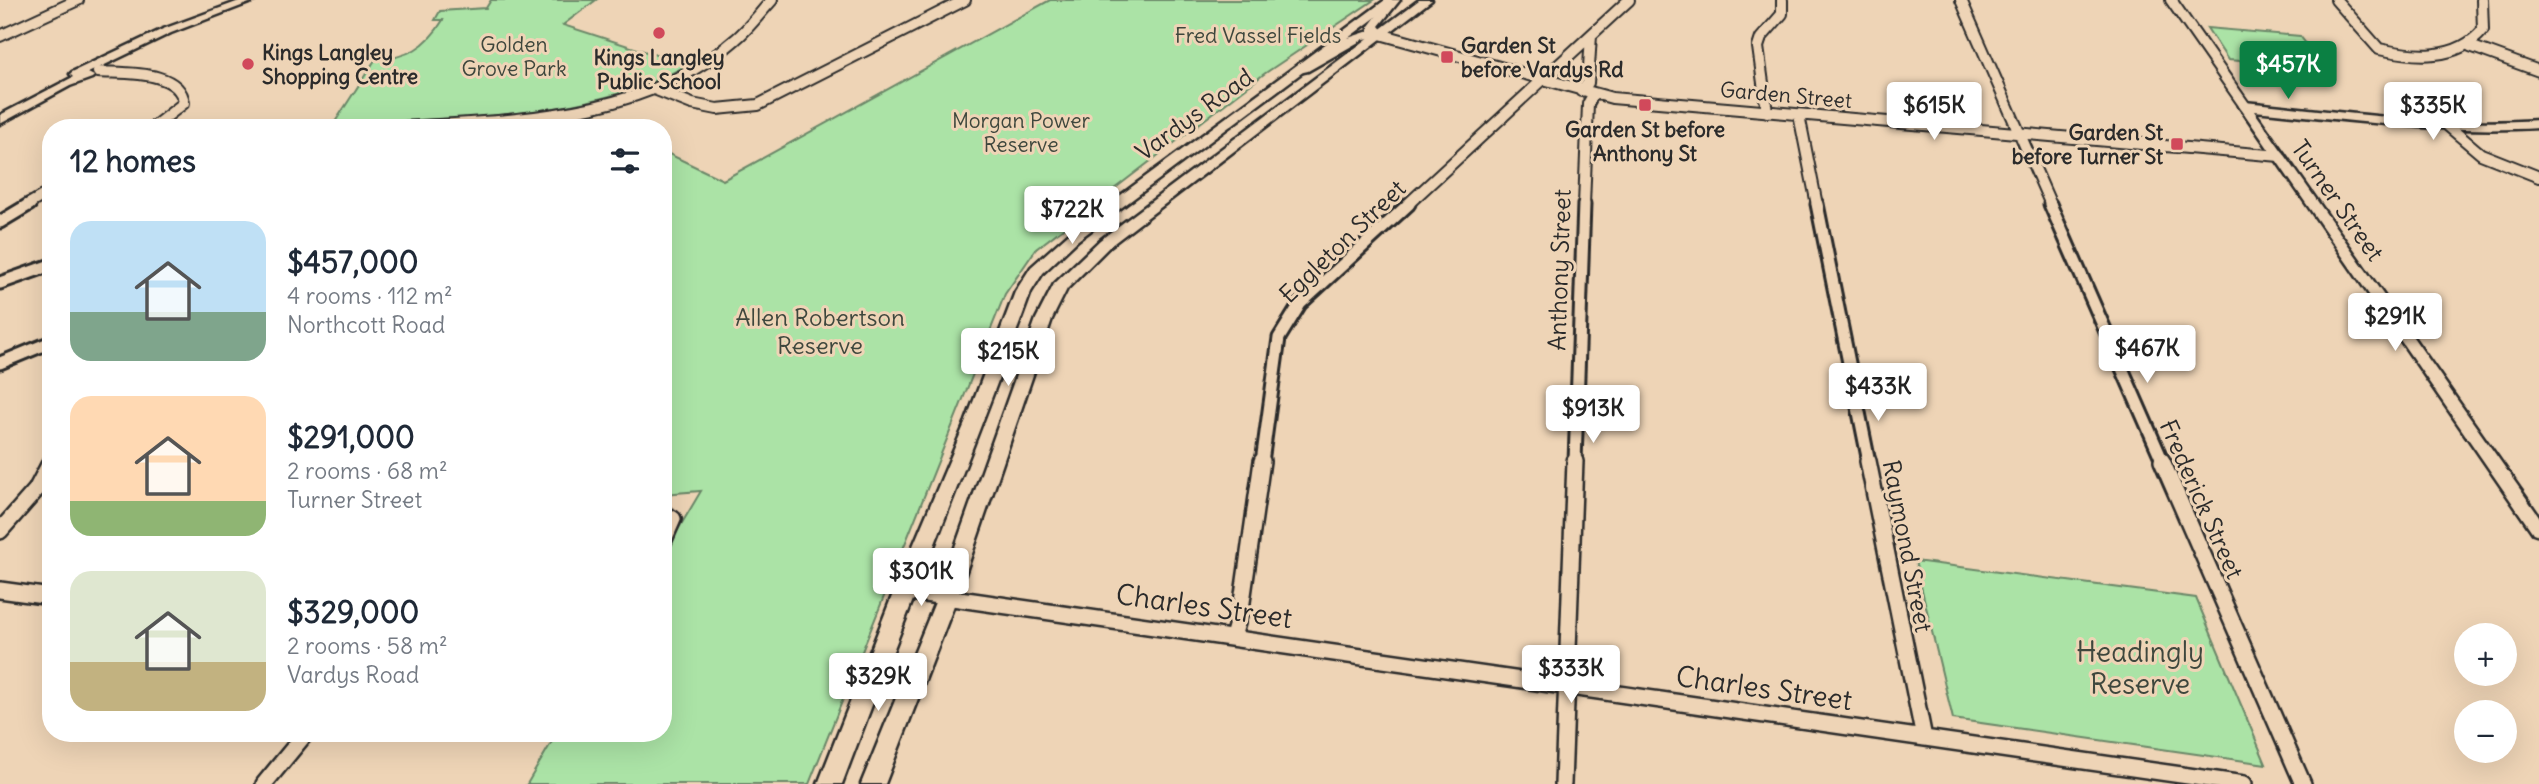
<!DOCTYPE html>
<html lang="en">
<head>
<meta charset="utf-8">
<style>
	body { margin:0; font-family:Delius,sans-serif; background:#f6f6f7; color:#1f2937; height:100vh; display:flex; flex-direction:column; font-size:26px; white-space:nowrap }
	* { box-sizing:border-box; margin:0 }
	p { font-size:23px; color:#747a83 }
	.icon { flex:none; width:38px; height:38px; fill:none; stroke:currentColor; stroke-width:2; stroke-linecap:round; stroke-linejoin:round }
	.map { position:relative; flex:1; overflow:hidden }
	.panel { position:absolute; left:42px; top:119px; width:630px; height:623px; display:flex; flex-direction:column; background:#fff; border-radius:28px; box-shadow:0 7px 28px #0002 }
	.panel>* { flex:none }
	.controls { position:absolute; left:2454px; top:623px; display:grid; gap:14px }
	.controls a { display:grid; place-items:center; width:63px; height:63px; border-radius:50%; background:#fff; box-shadow:0 7px 28px #0002; font-size:35px }
	.price { position:absolute; translate:-50% -60px; padding:0 16px; border-radius:7px; background:#fff; color:#222; font-size:23px; line-height:46px; filter:drop-shadow(0 2px 4px #0008) }
	.price::after { content:''; position:absolute; left:50%; top:42px; width:21px; height:16px; margin-left:-10px; background:inherit; clip-path:polygon(0 0,100% 0,50% 100%) }
	.price.selected { background:#0b8043; color:#fff }
	ul { padding:0; list-style:none }
	li { display:flex; align-items:center; gap:21px; height:175px; padding:0 28px }
	li span { display:grid; place-items:center; flex:none; width:196px; height:140px; border-radius:21px; color:#555 }
	li>.icon { margin-inline-start:auto }
	span .icon { width:84px; height:84px; fill:#fffc; stroke-width:1 }
	li b { font-size:30px }
	h2 { display:flex; justify-content:space-between; align-items:center; height:84px; padding:0 28px; font-size:30px }
	.map>svg:first-child { display:block }
	.green { fill:#abe3a6; stroke:#6b8768; stroke-width:2 }
	.lines { fill:none; stroke-linecap:round; stroke-linejoin:round }
	.minor-far2-casing { stroke:#2b2b2b; stroke-width:14 }
	.minor-far1-casing { stroke:#2b2b2b; stroke-width:17 }
	.minor-casing { stroke:#2b2b2b; stroke-width:20 }
	.tertiary-casing { stroke:#2b2b2b; stroke-width:5 }
	.secondary-casing { stroke:#2b2b2b; stroke-width:5 }
	.minor-far2 { stroke:#eed4b6; stroke-width:10 }
	.minor-far1 { stroke:#eed4b6; stroke-width:11 }
	.minor { stroke:#eed4b6; stroke-width:15 }
	.tertiary { fill:#eed4b6; fill-rule:evenodd }
	.secondary { fill:#eed4b6; fill-rule:evenodd }
	.poi-dot { fill:#d1495b; stroke:#eed4b6; stroke-width:2.5 }
	.labels { text-anchor:middle; dominant-baseline:central; stroke-width:6; stroke-linejoin:round; paint-order:stroke }
	.far-park-label { font-size:21px; fill:#3e473d; stroke:#eed4b6 }
	.far-poi-label { font-size:21px; font-weight:bold; fill:#2b2b2b; stroke:#eed4b6; text-anchor:start }
	.far-street-label { font-size:21px; fill:#2b2b2b; stroke:#eed4b6 }
	.street-label { font-size:24px; fill:#2b2b2b; stroke:#eed4b6 }
	.park-label { font-size:24px; fill:#3e473d; stroke:#eed4b6 }
	.near-street-label { font-size:28px; fill:#2b2b2b; stroke:#eed4b6 }
	.near-park-label { font-size:28px; fill:#3e473d; stroke:#eed4b6 }
</style>
</head>
<body>
<div class="map">
<svg width="2539" height="784" viewBox="0 0 2539 784">
	<rect width="100%" height="100%" fill="#eed4b6"/>
	<filter id="ink" filterUnits="userSpaceOnUse"><feTurbulence type="fractalNoise" baseFrequency=".0143" numOctaves="2"/><feDisplacementMap in="SourceGraphic" scale="14" xChannelSelector="R" yChannelSelector="G"/><feConvolveMatrix kernelMatrix="1 2 1 2 8 2 1 2 1" color-interpolation-filters="sRGB"/></filter>
	<g filter="url(#ink)">
		<path class="green" d="M 491,0 L 596,0 L 563,25 L 687,65 C 586,122 446,117 333,125 L 375,60 C 407,58 426,48 443,20 L 435,20 L 440,11 L 486,8 Z
			M 1050,0 L 1374,0 L 1264,74 L 1036,249 L 1005,294 L 809,784 L 527,784 L 557,733 L 663,733 L 663,555 L 701,491 L 663,494 L 663,151 L 723,180 Z
			M 2207,28 L 2300,36 L 2325,68 L 2228,60 Z
			M 590,115 L 617,128 L 547,128 L 552,121 Z
			M 1915,561 L 2196,598 L 2266,764 L 1953,719 Z"/>
		<g class="lines">
			<defs>
				<path id="minor-far2" d="M 1961,0 L 2051,205
					M 2171,0 L 2245,106
					M 2336,0 L 2379,49 C 2415,57 2457,61 2483,30 L 2482,0
					M 1380,34 L 1612,98 L 2280,156
					M 0,36 L 78,0
					M 2470,46 L 2539,71
					M 98,72 C 124,74 180,69 184,103 L 152,128
					M 654,89 L 692,104 L 717,109 L 758,105 L 965,0
					M 1581,91 L 1588,83 L 1591,35
					M 1767,112 L 1758,47 L 1761,38 L 1782,14 L 1782,0
					M 1799,115 L 1817,205
					M 2448,126 L 2481,154 L 2539,177
					M 391,128 C 506,120 645,121 736,39 C 749,28 760,13 772,0
					M 27,205 L 51,191
					M 1407,205 L 1629,0
					M 1584,205 L 1588,104 L 1593,95"/>
				<path id="minor-far1" d="M 1817,204 L 1869,462
					M 2050,204 L 2163,462
					M 0,222 L 30,204
					M 0,283 L 51,265
					M 0,363 L 51,342
					M 1262,462 L 1279,338 L 1300,304 L 1409,204
					M 1575,462 L 1584,204"/>
				<path id="minor" d="M 1868,461 L 1924,738
					M 2162,461 L 2303,784
					M 663,513 L 673,519 L 663,542
					M 0,531 L 36,490 L 49,465
					M 0,590 L 51,597
					M 904,591 L 2244,784
					M 1233,637 L 1241,609 L 1262,461
					M 264,784 L 306,733
					M 1563,784 L 1575,461"/>
				<path id="tertiary" d="M 242,0 L 257,0 L 171,33 L 88,73 L 94,76 L 92,78 L 70,86 L 0,124 L 0,115 L 73,77 L 70,74 L 72,72 L 163,29 Z
					M 1389,0 L 1400,0 L 1379,26 L 1386,34 L 1384,36 L 1364,39 L 1308,71 L 1290,75 L 1290,71 L 1345,39 L 1369,31 L 1369,26 Z
					M 2245,102 C 2343,112 2440,127 2539,120 L 2539,128 C 2443,134 2349,120 2254,111 L 2539,516 L 2539,535 L 2533,533 L 2239,106 Z"/>
				<path id="secondary" d="M 1385,0 L 1399,0 L 1078,240 L 1043,273 L 1031,292 C 971,457 904,619 842,784 L 818,784 L 894,591 L 966,421 L 1015,292 L 1031,267 L 1068,234 Z
					M 1419,0 L 1432,0 L 1110,246 L 1067,289 L 1052,319 L 958,595 L 885,784 L 861,784 L 938,595 L 1036,319 L 1054,284 L 1100,240 Z"/>
			</defs>
			<use href="#minor-far2" class="minor-far2-casing"/>
			<use href="#minor-far1" class="minor-far1-casing"/>
			<use href="#minor" class="minor-casing"/>
			<use href="#tertiary" class="tertiary-casing"/>
			<use href="#secondary" class="secondary-casing"/>
			<use href="#minor-far2" class="minor-far2"/>
			<use href="#minor-far1" class="minor-far1"/>
			<use href="#minor" class="minor"/>
			<use href="#tertiary" class="tertiary"/>
			<use href="#secondary" class="secondary"/>
		</g>
	</g>
	<g class="poi-dot">
		<circle cx="659" cy="33" r="7"/>
		<rect x="1440" y="50" width="14" height="14" rx="3.5"/>
		<circle cx="248" cy="64" r="7"/>
		<rect x="1638" y="98" width="14" height="14" rx="3.5"/>
		<rect x="2170" y="137" width="14" height="14" rx="3.5"/>
	</g>
	<g class="labels">
		<g class="far-park-label">
			<text x="1258" y="35">Fred Vassel Fields</text>
			<text x="514" y="44">Golden<tspan x="514" dy="24">Grove Park</tspan></text>
			<text x="1021" y="120">Morgan Power<tspan x="1021" dy="24">Reserve</tspan></text>
		</g>
		<g class="far-poi-label">
			<text x="1461" y="45">Garden St<tspan x="1461" dy="24">before Vardys Rd</tspan></text>
			<text x="262" y="52">Kings Langley<tspan x="262" dy="24">Shopping Centre</tspan></text>
			<text x="659" y="57" text-anchor="middle">Kings Langley<tspan x="659" dy="24">Public School</tspan></text>
			<text x="1645" y="129" text-anchor="middle">Garden St before<tspan x="1645" dy="24">Anthony St</tspan></text>
			<text x="2163" y="132" text-anchor="end">Garden St<tspan x="2163" dy="24">before Turner St</tspan></text>
		</g>
		<g class="far-street-label">
			<text transform="translate(1786 95) rotate(5)">Garden Street</text>
		</g>
		<g class="street-label">
			<text transform="translate(1194 114) rotate(-36)">Vardys Road</text>
			<text transform="translate(2338 200) rotate(55)">Turner Street</text>
			<text transform="translate(1342 241) rotate(-44)">Eggleton Street</text>
			<text transform="translate(1559 270) rotate(-88)">Anthony Street</text>
			<text transform="translate(2202 499) rotate(66)">Frederick Street</text>
			<text transform="translate(1908 546) rotate(79)">Raymond Street</text>
		</g>
		<g class="park-label">
			<text x="820" y="317">Allen Robertson<tspan x="820" dy="28">Reserve</tspan></text>
		</g>
		<g class="near-street-label">
			<text transform="translate(1204 606) rotate(8)">Charles Street</text>
			<text transform="translate(1764 688) rotate(8)">Charles Street</text>
		</g>
		<g class="near-park-label">
			<text x="2140" y="652">Headingly<tspan x="2140" dy="32">Reserve</tspan></text>
		</g>
	</g>
</svg>
<div class="controls">
<a>+</a>
<a>−</a>
</div>
<b class="price selected" style="left:2288px;top:101px">$457K</b>
<b class="price" style="left:1934px;top:142px">$615K</b>
<b class="price" style="left:2433px;top:142px">$335K</b>
<b class="price" style="left:1072px;top:246px">$722K</b>
<b class="price" style="left:2395px;top:353px">$291K</b>
<b class="price" style="left:2147px;top:385px">$467K</b>
<b class="price" style="left:1008px;top:388px">$215K</b>
<b class="price" style="left:1878px;top:423px">$433K</b>
<b class="price" style="left:1593px;top:445px">$913K</b>
<b class="price" style="left:921px;top:608px">$301K</b>
<b class="price" style="left:1571px;top:705px">$333K</b>
<b class="price" style="left:878px;top:713px">$329K</b>
<section class="panel">
<h2>12 homes<svg class="icon" aria-label="filters" viewBox="0 0 24 24"><path d="M4 7h16M4 17h16"/><circle cx="9" cy="7" r="2"/><circle cx="15" cy="17" r="2"/></svg></h2>
<ul>
<li><span style="background:linear-gradient(#bfe0f5 65%,#7fa58c 0)"><svg class="icon" aria-label="home" viewBox="0 0 24 24"><path d="M3 11l9-7 9 7M6 9v11h12V9"/></svg></span><div><b>$457,000</b><p>4 rooms · 112 m²</p><p>Northcott Road</p></div></li>
<li><span style="background:linear-gradient(#ffd9b3 75%,#8fb573 0)"><svg class="icon" aria-label="home" viewBox="0 0 24 24"><path d="M3 11l9-7 9 7M6 9v11h12V9"/></svg></span><div><b>$291,000</b><p>2 rooms · 68 m²</p><p>Turner Street</p></div></li>
<li><span style="background:linear-gradient(#dfe7d0 65%,#c2b280 0)"><svg class="icon" aria-label="home" viewBox="0 0 24 24"><path d="M3 11l9-7 9 7M6 9v11h12V9"/></svg></span><div><b>$329,000</b><p>2 rooms · 58 m²</p><p>Vardys Road</p></div></li>
</ul>
</section>
</div>
</body>
</html>
